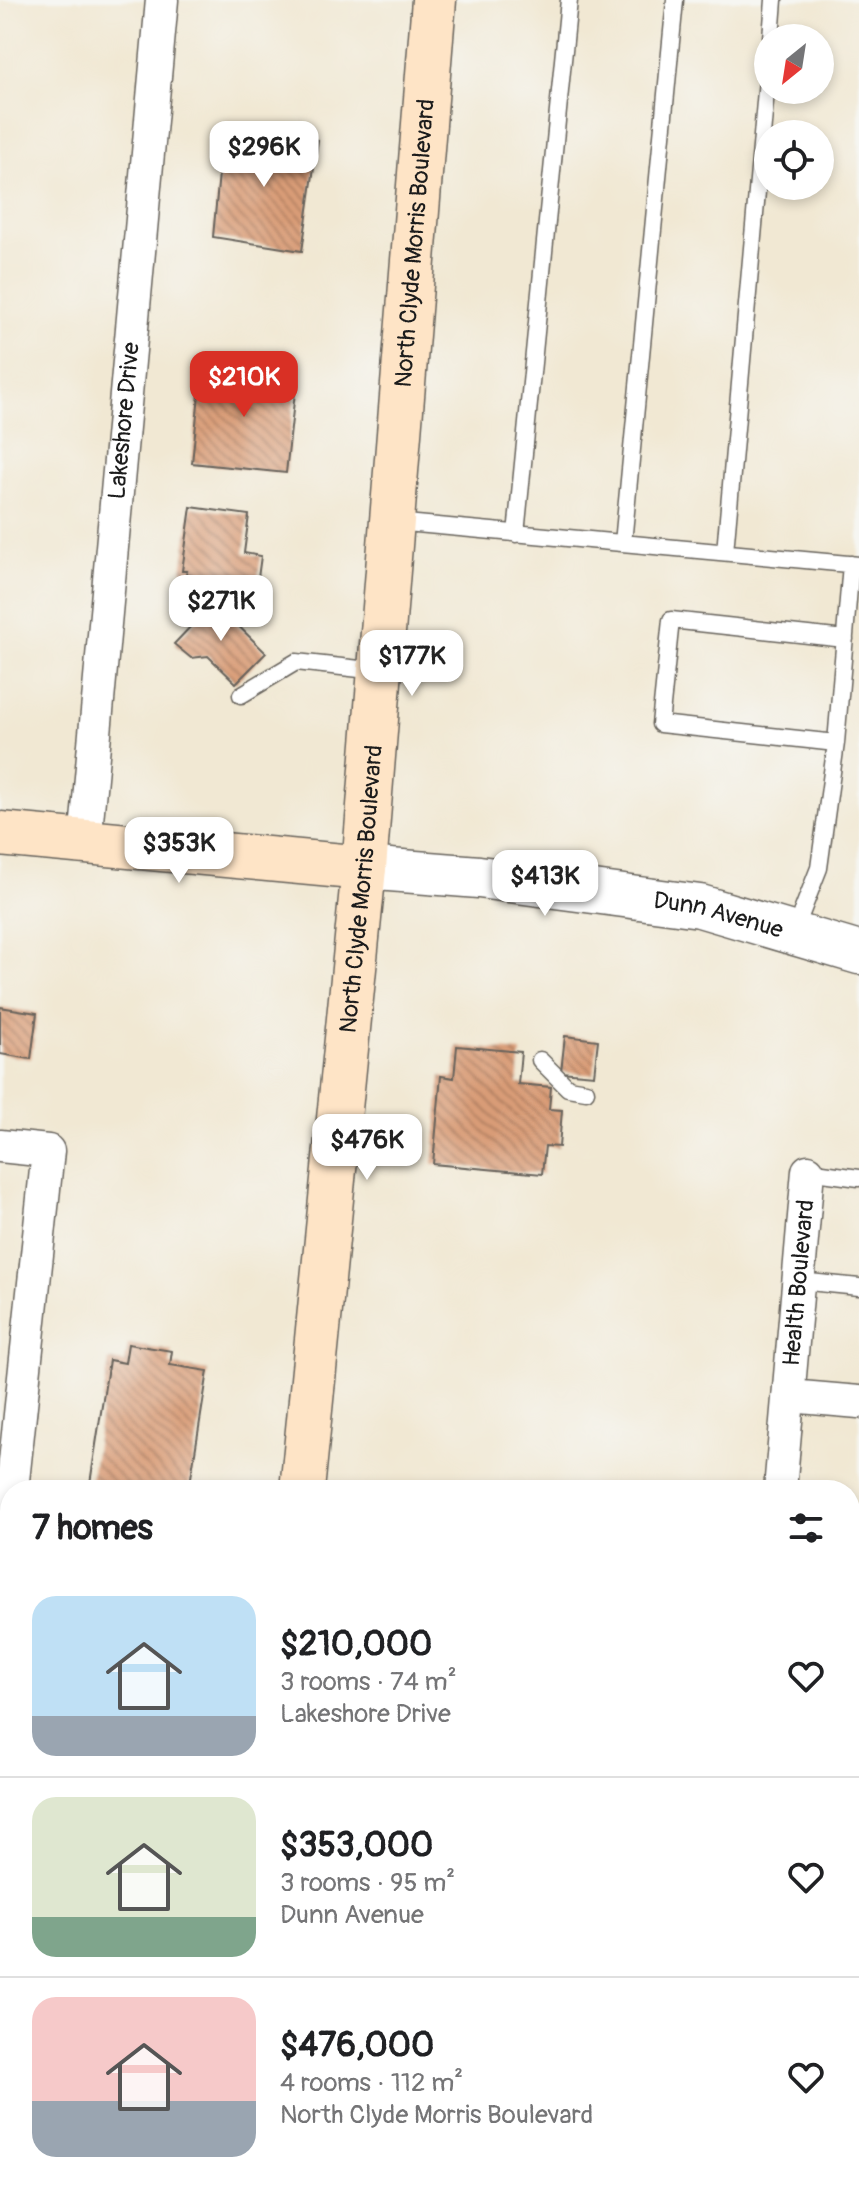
<!DOCTYPE html>
<html lang="en">
<head>
<meta charset="utf-8">
<style>
	body { margin:0; font-family:Pangolin,sans-serif; background:#f6f6f6; color:#202124; height:100vh; display:flex; flex-direction:column; font-size:30px; white-space:nowrap }
	* { box-sizing:border-box; margin:0 }
	p { font-size:26px; color:#757577 }
	.icon { flex:none; width:44px; height:44px; fill:none; stroke:currentColor; stroke-width:2; stroke-linecap:round; stroke-linejoin:round }
	.map { position:relative; flex:1; overflow:hidden }
	.side { position:absolute; left:0px; top:1480px; width:860px; height:712px; display:flex; flex-direction:column; background:#fff; border-radius:32px 32px 0 0; box-shadow:0 4px 12px #0003 }
	.side>* { flex:none }
	.needle { width:52px; rotate:210deg }
	.tools { position:absolute; left:754px; top:24px; display:grid; gap:16px }
	.tools a { display:grid; place-items:center; width:80px; height:80px; border-radius:50%; background:#fff; box-shadow:0 4px 12px #0003; font-size:40px }
	.price { position:absolute; translate:-50% -68px; padding:0 18px; border-radius:16px; background:#fff; color:#222; font-size:26px; line-height:52px; filter:drop-shadow(0 2px 4px #0008) }
	.price::after { content:''; position:absolute; left:50%; top:48px; width:24px; height:18px; margin-left:-12px; background:inherit; clip-path:polygon(0 0,100% 0,50% 100%) }
	.price.selected { background:#d93025; color:#fff }
	ul { padding:0; list-style:none }
	li { display:flex; align-items:center; gap:24px; height:200px; padding:0 32px }
	li+li { border-top:2px solid #e0e0e0 }
	li span { display:grid; place-items:center; flex:none; width:224px; height:160px; border-radius:24px; color:#555 }
	li>.icon { margin-inline-start:auto }
	span .icon { width:96px; height:96px; fill:#fffc; stroke-width:1 }
	li b { font-size:34px }
	h2 { display:flex; justify-content:space-between; align-items:center; height:96px; padding:0 32px; font-size:34px }
	.map>svg:first-child { display:block }
	.water { fill:url(#water-waves); stroke:#2e646e; stroke-width:2 }
	.building { fill:url(#building-back-hatch) }
	.lines { fill:none; stroke-linecap:round; stroke-linejoin:round }
	.service-casing { stroke:#67635c; stroke-width:19 }
	.minor-casing { stroke:#67635c; stroke-width:35 }
	.tertiary-casing { stroke:#67635c; stroke-width:45 }
	.secondary-casing { stroke:#67635c; stroke-width:47 }
	.service { stroke:#fff; stroke-width:16 }
	.minor { stroke:#fff; stroke-width:32 }
	.tertiary { stroke:#fff; stroke-width:42 }
	.secondary { stroke:#fee4c6; stroke-width:44 }
	.labels { text-anchor:middle; dominant-baseline:central; stroke-width:6; stroke-linejoin:round; paint-order:stroke }
	.street-label { font-size:24px; fill:#1c1c1c; stroke:#f6f6f2 }
</style>
</head>
<body>
<div class="map">
<svg width="859" height="2192" viewBox="0 0 859 2192">
	<defs>
		<pattern id="water-waves" width="16" height="10" patternUnits="userSpaceOnUse" patternTransform="scale(2)"><rect width="16" height="10" fill="#40acc0"/><path d="M0 5q4-4 8 0t8 0" fill="none" stroke="#358b9b"/></pattern>
		<pattern id="building-back-hatch" width="6" height="6" patternUnits="userSpaceOnUse" patternTransform="scale(2)"><rect width="6" height="6" fill="#d99c77"/><path d="M-1 5l2 2M0 0l6 6M5-1l2 2" fill="none" stroke="#af7e61"/></pattern>
	</defs>
	<rect width="100%" height="100%" fill="#f6f6f2"/>
	<filter id="ink" filterUnits="userSpaceOnUse"><feTurbulence type="fractalNoise" baseFrequency=".0125" numOctaves="2"/><feDisplacementMap in="SourceGraphic" scale="16" xChannelSelector="R" yChannelSelector="G"/><feConvolveMatrix kernelMatrix="1 2 1 2 8 2 1 2 1" color-interpolation-filters="sRGB"/></filter>
	<filter id="wash" filterUnits="userSpaceOnUse"><feTurbulence type="fractalNoise" baseFrequency=".006" numOctaves="4" result="noise"/><feDisplacementMap in="SourceGraphic" scale="32" xChannelSelector="R" yChannelSelector="G"/><feGaussianBlur stdDeviation="1.8" result="paint"/><feColorMatrix in="noise" values="0 0 0 0 0 0 0 0 0 0 0 0 0 0 0 0 0 1.4 0 .05"/><feComposite in="paint" operator="in"/></filter>
	<g filter="url(#wash)">
		<rect width="100%" height="100%" fill="#f1e8d3"/>
		<path class="water" d="M 859,1704 L 859,1807 L 850,1807 L 850,1711 Z"/>
		<g id="blocks">
			<path class="building" d="M 223,131 L 318,140 L 302,251 L 213,237 Z
				M 202,365 L 297,374 L 286,473 L 192,463 Z
				M 191,507 L 249,515 L 244,553 L 261,556 L 257,585 L 186,575 L 187,571 L 182,571 Z
				M 214,602 L 266,653 L 236,683 L 208,656 L 191,658 L 174,644 Z
				M 0,1007 L 37,1013 L 31,1059 L 0,1054 Z
				M 565,1036 L 598,1040 L 594,1075 L 561,1072 Z
				M 457,1046 L 521,1052 L 518,1084 L 551,1087 L 549,1109 L 562,1110 L 559,1147 L 545,1146 L 542,1174 L 433,1164 L 441,1076 L 454,1078 Z
				M 128,1344 L 172,1351 L 170,1365 L 208,1371 L 189,1490 L 89,1490 L 109,1360 L 125,1363 Z
				M 31,2182 L 140,2182 L 139,2192 L 30,2192 Z
				M 351,2182 L 625,2182 L 624,2192 L 350,2192 Z"/>
		</g>
	</g>
	<g filter="url(#ink)">
		<use href="#blocks" fill-opacity="0" stroke="#67635c" stroke-width="2"/>
		<g class="lines">
			<defs>
				<path id="service" d="M 771,38 L 774,0
					M 395,522 L 859,565
					M 516,534 L 569,0
					M 623,543 L 675,0
					M 725,552 L 768,68
					M 241,695 L 296,662 L 378,671
					M 836,743 L 660,724 L 671,620 L 845,639
					M 794,932 L 819,868 L 836,743 L 851,564
					M 540,1060 L 568,1088 L 586,1091
					M 808,1171 L 859,1178
					M 799,1281 L 859,1287
					M 850,1871 L 859,1872
					M 12,2192 L 13,2182"/>
				<g id="minor">
					<path id="s1" d="M 85,843 L 162,0"/>
					<path d="M 0,1146 L 48,1151 L 12,1490"/>
					<path d="M 789,1396 L 859,1402"/>
					<path id="s2" d="M 780,1490 L 808,1171"/>
					<path d="M 0,1604 L 10,1510"/>
					<path d="M 710,2192 L 711,2182"/>
				</g>
				<g id="tertiary">
					<path id="s3" d="M 364,868 L 479,877 L 700,906 L 859,953"/>
				</g>
				<g id="secondary">
					<path d="M 0,834 L 364,868"/>
					<path id="s4" d="M 302,1490 L 364,868 L 434,0"/>
					<path d="M 233,2192 L 234,2182"/>
				</g>
			</defs>
			<use href="#service" class="service-casing"/>
			<use href="#minor" class="minor-casing"/>
			<use href="#tertiary" class="tertiary-casing"/>
			<use href="#secondary" class="secondary-casing"/>
			<use href="#service" class="service"/>
			<use href="#minor" class="minor"/>
			<use href="#tertiary" class="tertiary"/>
			<use href="#secondary" class="secondary"/>
		</g>
	</g>
	<g class="labels">
		<g class="street-label">
			<text stroke="none"><textPath href="#s4" startOffset="1252">North Clyde Morris Boulevard</textPath></text>
			<text stroke="none"><textPath href="#s1" startOffset="424">Lakeshore Drive</textPath></text>
			<text stroke="none"><textPath href="#s4" startOffset="604">North Clyde Morris Boulevard</textPath></text>
			<text stroke="none"><textPath href="#s3" startOffset="358">Dunn Avenue</textPath></text>
			<text stroke="none"><textPath href="#s2" startOffset="208">Health Boulevard</textPath></text>
		</g>
	</g>
</svg>
<div class="tools">
<a><svg class="needle" viewBox="-14 -14 28 28"><path d="M0-13l5 13h-10z" fill="#e53935"/><path d="M0 13l5-13h-10z" fill="#757577"/></svg></a>
<a><svg class="icon" aria-label="locate" viewBox="0 0 24 24"><circle cx="12" cy="12" r="6"/><path d="M12 2v4M12 18v4M2 12h4M18 12h4"/></svg></a>
</div>
<b class="price" style="left:264px;top:189px">$296K</b>
<b class="price selected" style="left:244px;top:419px">$210K</b>
<b class="price" style="left:221px;top:643px">$271K</b>
<b class="price" style="left:412px;top:698px">$177K</b>
<b class="price" style="left:179px;top:885px">$353K</b>
<b class="price" style="left:545px;top:918px">$413K</b>
<b class="price" style="left:367px;top:1182px">$476K</b>
<section class="side">
<h2>7 homes<svg class="icon" aria-label="filters" viewBox="0 0 24 24"><path d="M4 7h16M4 17h16"/><circle cx="9" cy="7" r="2"/><circle cx="15" cy="17" r="2"/></svg></h2>
<ul>
<li><span style="background:linear-gradient(#bfe0f5 75%,#9aa5b1 0)"><svg class="icon" aria-label="home" viewBox="0 0 24 24"><path d="M3 11l9-7 9 7M6 9v11h12V9"/></svg></span><div><b>$210,000</b><p>3 rooms · 74 m²</p><p>Lakeshore Drive</p></div><svg class="icon" aria-label="heart" viewBox="0 0 24 24"><path d="M12 20l-8-8c-3-5 5-10 8-4 3-6 11-1 8 4z"/></svg></li>
<li><span style="background:linear-gradient(#dfe7d0 75%,#7fa58c 0)"><svg class="icon" aria-label="home" viewBox="0 0 24 24"><path d="M3 11l9-7 9 7M6 9v11h12V9"/></svg></span><div><b>$353,000</b><p>3 rooms · 95 m²</p><p>Dunn Avenue</p></div><svg class="icon" aria-label="heart" viewBox="0 0 24 24"><path d="M12 20l-8-8c-3-5 5-10 8-4 3-6 11-1 8 4z"/></svg></li>
<li><span style="background:linear-gradient(#f6c9c9 65%,#9aa5b1 0)"><svg class="icon" aria-label="home" viewBox="0 0 24 24"><path d="M3 11l9-7 9 7M6 9v11h12V9"/></svg></span><div><b>$476,000</b><p>4 rooms · 112 m²</p><p>North Clyde Morris Boulevard</p></div><svg class="icon" aria-label="heart" viewBox="0 0 24 24"><path d="M12 20l-8-8c-3-5 5-10 8-4 3-6 11-1 8 4z"/></svg></li>
</ul>
</section>
</div>
</body>
</html>
